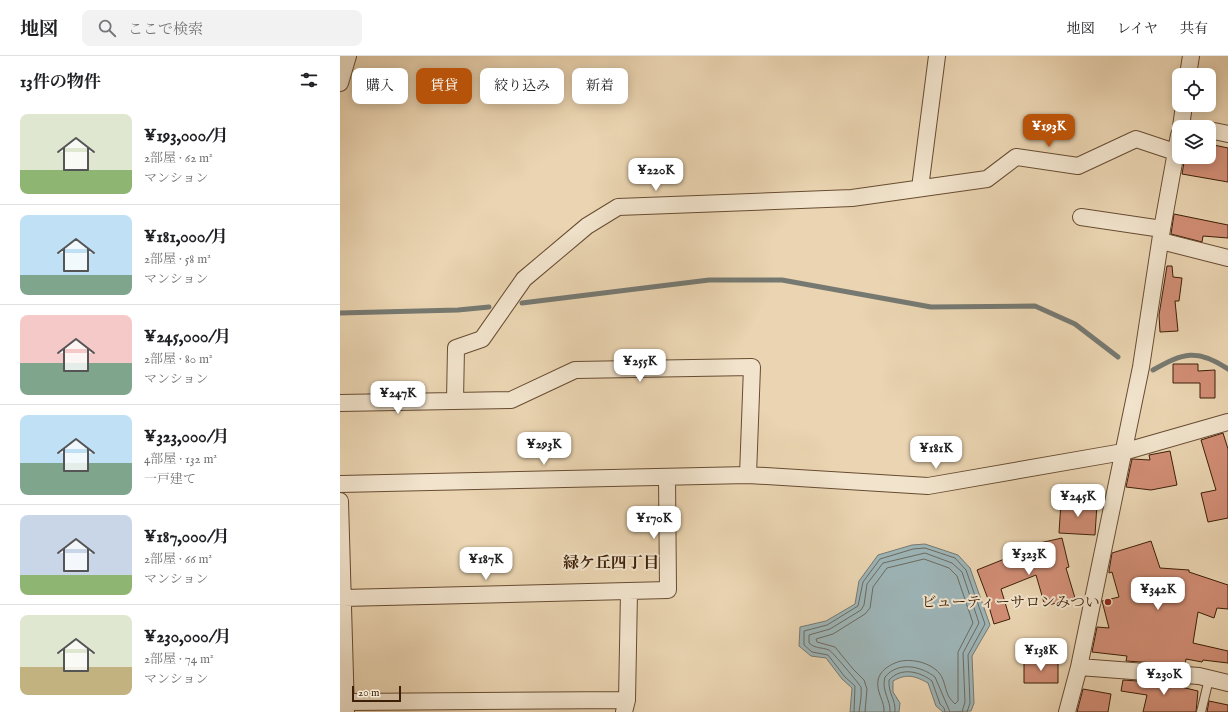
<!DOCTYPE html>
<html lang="ja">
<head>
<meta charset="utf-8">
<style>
	body { margin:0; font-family:"IM FELL English","Noto Serif JP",serif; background:#f2f2f2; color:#202124; height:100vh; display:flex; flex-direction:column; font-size:15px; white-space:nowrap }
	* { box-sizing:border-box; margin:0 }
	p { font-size:13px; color:#757577 }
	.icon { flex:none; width:22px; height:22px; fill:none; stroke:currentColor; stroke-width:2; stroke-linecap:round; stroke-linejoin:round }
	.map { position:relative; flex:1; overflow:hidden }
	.drawer { display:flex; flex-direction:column; background:#fff; width:340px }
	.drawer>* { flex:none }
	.top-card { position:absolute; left:12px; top:12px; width:380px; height:36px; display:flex; gap:8px }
	.controls { position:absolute; left:832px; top:12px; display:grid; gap:8px }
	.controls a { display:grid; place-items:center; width:44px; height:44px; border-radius:8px; background:#fff; box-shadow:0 2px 10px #0003; font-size:20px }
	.scale { position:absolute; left:12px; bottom:10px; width:49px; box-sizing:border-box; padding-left:4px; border:2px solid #3c1f07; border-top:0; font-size:11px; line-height:14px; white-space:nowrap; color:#3c1f07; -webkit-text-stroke:3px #f1e3cc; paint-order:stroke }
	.price { position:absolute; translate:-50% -34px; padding:0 9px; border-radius:8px; background:#fff; color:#222; font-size:13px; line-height:26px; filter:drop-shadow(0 1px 2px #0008) }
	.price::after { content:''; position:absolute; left:50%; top:24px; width:12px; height:9px; margin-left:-6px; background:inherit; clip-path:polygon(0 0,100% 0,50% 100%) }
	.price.current { background:#b45309; color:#fff }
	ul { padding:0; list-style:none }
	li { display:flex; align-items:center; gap:12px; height:100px; padding:0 20px }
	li+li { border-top:1px solid #e0e0e0 }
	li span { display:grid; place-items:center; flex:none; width:112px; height:80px; border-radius:8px; color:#555 }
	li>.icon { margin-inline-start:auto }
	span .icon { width:48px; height:48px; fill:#fffc; stroke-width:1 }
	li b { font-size:17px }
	h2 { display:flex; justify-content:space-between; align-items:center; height:48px; padding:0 20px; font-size:17px }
	.pill { padding:0 14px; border-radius:8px; background:#fff; box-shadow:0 2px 10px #0003; font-size:14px; line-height:36px }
	.pill.current { background:#b45309; color:#fff }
	header { display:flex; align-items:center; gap:24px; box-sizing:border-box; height:56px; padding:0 20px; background:#fff; border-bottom:1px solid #e0e0e0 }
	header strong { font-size:19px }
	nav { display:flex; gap:22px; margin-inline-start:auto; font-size:14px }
	.search { width:280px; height:36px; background:#f2f2f2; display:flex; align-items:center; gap:10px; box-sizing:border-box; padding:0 14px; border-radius:8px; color:#757577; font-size:15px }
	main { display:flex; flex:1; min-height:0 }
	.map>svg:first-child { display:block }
	.water { fill:#9db5b8; stroke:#767971 }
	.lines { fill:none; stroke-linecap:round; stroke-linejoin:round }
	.shore { stroke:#6c6a60; stroke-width:1 }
	.stream { stroke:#767971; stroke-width:5 }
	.building { fill:#d28e76; stroke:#3c1f07 }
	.service-casing { stroke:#684c32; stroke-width:10 }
	.minor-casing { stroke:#684c32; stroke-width:18 }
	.service { stroke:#f1e3cc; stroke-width:8 }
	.minor { stroke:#f1e3cc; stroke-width:16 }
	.poi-dot { fill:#8f2418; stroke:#f1e3cc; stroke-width:1.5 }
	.labels { text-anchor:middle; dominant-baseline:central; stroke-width:4; stroke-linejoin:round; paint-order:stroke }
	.poi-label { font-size:15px; fill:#3c1f07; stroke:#f1e3cc; text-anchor:end }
	.neighbourhood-label { font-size:16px; font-weight:bold; fill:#3c1f07; stroke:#f1e3cc }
</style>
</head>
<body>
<header>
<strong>地図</strong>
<div class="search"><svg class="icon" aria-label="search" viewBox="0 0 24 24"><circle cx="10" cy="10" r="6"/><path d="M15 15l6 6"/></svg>ここで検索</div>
<nav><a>地図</a><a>レイヤ</a><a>共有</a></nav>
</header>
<main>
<section class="drawer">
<h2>13件の物件<svg class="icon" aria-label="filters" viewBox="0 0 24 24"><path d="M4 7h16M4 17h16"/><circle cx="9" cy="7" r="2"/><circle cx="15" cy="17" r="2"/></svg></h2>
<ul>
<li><span style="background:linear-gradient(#dfe7d0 70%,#8fb573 0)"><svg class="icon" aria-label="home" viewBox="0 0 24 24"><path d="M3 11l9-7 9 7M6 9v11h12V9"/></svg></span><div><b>¥193,000/月</b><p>2部屋 · 62 m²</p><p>マンション</p></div></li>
<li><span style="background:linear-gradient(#bfe0f5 75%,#7fa58c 0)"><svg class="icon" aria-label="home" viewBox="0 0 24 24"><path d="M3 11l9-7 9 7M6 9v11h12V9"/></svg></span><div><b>¥181,000/月</b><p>2部屋 · 58 m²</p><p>マンション</p></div></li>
<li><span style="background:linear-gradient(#f6c9c9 60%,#7fa58c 0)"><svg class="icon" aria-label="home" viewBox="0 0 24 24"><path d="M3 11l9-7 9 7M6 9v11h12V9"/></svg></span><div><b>¥245,000/月</b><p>2部屋 · 80 m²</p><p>マンション</p></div></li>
<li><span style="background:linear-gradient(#bfe0f5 60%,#7fa58c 0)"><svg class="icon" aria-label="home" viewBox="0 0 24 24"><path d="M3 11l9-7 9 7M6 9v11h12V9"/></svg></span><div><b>¥323,000/月</b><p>4部屋 · 132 m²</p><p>一戸建て</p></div></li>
<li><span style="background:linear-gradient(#c9d6e8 75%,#8fb573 0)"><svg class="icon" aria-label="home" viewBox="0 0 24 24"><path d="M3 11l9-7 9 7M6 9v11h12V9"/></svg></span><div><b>¥187,000/月</b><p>2部屋 · 66 m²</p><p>マンション</p></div></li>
<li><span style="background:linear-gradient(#dfe7d0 65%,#c2b280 0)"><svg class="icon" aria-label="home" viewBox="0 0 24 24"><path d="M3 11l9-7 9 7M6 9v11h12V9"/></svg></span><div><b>¥230,000/月</b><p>2部屋 · 74 m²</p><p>マンション</p></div></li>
</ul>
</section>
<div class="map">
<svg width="888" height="656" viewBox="0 0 888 656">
	<rect width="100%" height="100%" fill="#ead4b1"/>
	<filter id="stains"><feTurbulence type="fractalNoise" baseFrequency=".005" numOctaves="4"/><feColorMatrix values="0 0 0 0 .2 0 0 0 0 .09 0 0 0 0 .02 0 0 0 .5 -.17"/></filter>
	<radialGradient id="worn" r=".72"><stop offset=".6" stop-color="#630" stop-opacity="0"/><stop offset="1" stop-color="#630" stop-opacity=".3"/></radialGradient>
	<path class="water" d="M 585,488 L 618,499 L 630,512 L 650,569 L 632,600 L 634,647 L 631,655 L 603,656 L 596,650 L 588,627 C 575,620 567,617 553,625 L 553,636 L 560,647 L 559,656 L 510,656 L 512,632 L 502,623 L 486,602 L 471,600 L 459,590 L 460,571 L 486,565 L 515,548 L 519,525 L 538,499 L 572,489 Z"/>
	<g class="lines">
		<path class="shore" d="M 514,656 L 515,630 L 505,621 L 488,599 L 472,596 L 464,589 L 464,575 L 487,569 L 518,550 L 523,526 L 540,503 L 573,493 L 585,492 L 615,502 L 626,514 L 645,568 L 628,599 L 630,647 L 627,656
			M 519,656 C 520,649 522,639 521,631 C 520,629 492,595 489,594 C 481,591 476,593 469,587 L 469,579 L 490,573 L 521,554 L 524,549 L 527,528 L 543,507 L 585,497 L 612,507 L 622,516 L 639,567 L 623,597 L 625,646 L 622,656
			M 525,656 L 527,633 L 524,624 L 513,613 L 495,591 L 477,586 L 476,583 L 493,578 L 525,558 L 530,552 L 533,531 L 547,512 L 584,503 L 609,512 L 617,520 L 633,567 L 618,596 L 618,645 L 615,648 C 613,646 611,644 609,641 C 605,634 605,625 600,618 C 591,606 568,601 555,607 C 548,610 540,615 538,624 C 536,637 545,645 544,656
			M 550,656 C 551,644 541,635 545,621 C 558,605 581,610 595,621 L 610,656
			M 555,656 C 556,643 548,638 549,624 C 561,611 579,615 592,625 L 600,648 L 604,652 L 605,656"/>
		<path class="stream" d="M 182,247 L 369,224 L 442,224 L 591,251 L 695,250 L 735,268 L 778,301
			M 0,257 L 118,254 L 149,251
			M 813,314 C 843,297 857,292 888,313"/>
	</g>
	<path class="building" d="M 869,88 L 888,92 L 888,126 L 842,118 L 845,101 L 869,101 Z
		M 834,158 L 888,169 L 888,182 L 863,180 L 862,186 L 831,178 Z
		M 827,210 L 832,210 L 833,221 L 842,222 L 839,245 L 835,245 L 838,275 L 820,276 L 819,259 Z
		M 833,308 L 858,308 L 858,315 L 875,314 L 875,342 L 860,342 L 860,327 L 833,327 Z
		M 883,377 L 888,393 L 888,462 L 868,466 L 861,437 L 876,434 L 861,384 Z
		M 830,395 L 837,429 L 811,434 L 786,431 L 792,403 L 810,404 L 809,399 Z
		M 721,446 L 757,448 L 755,479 L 719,477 Z
		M 722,482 L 729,511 L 726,512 L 735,542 L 705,550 L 696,519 L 661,533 L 670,563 L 654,568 L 647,544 L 648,543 L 637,514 L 687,494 L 686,490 Z
		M 811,485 L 820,512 L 849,514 L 849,516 L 888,529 L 888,553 L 877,552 L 874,562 L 858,556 L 853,587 L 888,595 L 888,607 L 863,604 L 862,606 L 846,603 L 845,609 L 786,605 L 787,600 L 752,596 L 757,571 L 769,572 L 762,545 L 779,541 L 772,516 L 769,517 L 769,515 L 772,497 Z
		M 684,605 L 718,606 L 718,627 L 684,627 Z
		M 783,624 L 841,628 L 841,631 L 858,635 L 856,656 L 803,656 L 807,639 L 781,635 Z
		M 743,633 L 771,638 L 768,656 L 737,656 Z
		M 869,645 L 888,649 L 888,656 L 867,656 Z"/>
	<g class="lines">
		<defs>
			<path id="service" d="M 861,656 L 869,623"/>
			<path id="minor" d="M 848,19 L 851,0
				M 0,27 L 8,0
				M 841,71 L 844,49
				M 869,74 L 888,78
				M 580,132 L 597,0
				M 741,161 L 822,173
				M 821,185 L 888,202
				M 115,344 L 116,292 L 142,283 L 184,223 L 247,170 L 278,151 L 512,142 L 647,123 L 676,101 L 738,110 L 796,83 L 835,96
				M 0,347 L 171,344 L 235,314 L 412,311 L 408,419
				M 0,428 L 408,419 L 588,430 L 783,396 L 888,366
				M 0,445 L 6,656
				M 3,542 L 328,534 L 327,421
				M 739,611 L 859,620 L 888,627
				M 7,646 L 287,644
				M 284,656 L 287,644 L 289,536
				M 727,656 L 739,611 L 801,311 L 822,173 L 839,79"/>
		</defs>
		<use href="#service" class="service-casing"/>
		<use href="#minor" class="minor-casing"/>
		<use href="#service" class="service"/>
		<use href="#minor" class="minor"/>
	</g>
	<circle class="poi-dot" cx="768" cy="546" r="4"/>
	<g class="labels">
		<g class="poi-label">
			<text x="760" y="546">ビューティーサロンみつい</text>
		</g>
		<g class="neighbourhood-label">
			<text x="271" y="508">緑ケ丘四丁目</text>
		</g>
	</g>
	<rect width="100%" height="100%" filter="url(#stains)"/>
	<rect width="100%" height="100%" fill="url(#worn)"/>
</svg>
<div class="controls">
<a><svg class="icon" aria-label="locate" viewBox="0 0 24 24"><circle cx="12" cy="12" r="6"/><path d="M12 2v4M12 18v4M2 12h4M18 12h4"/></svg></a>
<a><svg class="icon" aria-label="layers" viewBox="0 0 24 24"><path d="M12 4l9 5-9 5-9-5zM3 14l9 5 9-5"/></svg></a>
</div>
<div class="scale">20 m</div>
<b class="price current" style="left:709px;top:92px">¥193K</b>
<b class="price" style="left:316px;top:136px">¥220K</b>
<b class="price" style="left:300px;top:327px">¥255K</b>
<b class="price" style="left:58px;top:359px">¥247K</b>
<b class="price" style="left:204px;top:410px">¥293K</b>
<b class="price" style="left:596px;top:414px">¥181K</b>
<b class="price" style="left:738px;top:462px">¥245K</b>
<b class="price" style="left:314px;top:484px">¥170K</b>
<b class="price" style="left:689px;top:520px">¥323K</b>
<b class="price" style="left:146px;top:525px">¥187K</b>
<b class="price" style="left:818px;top:555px">¥342K</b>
<b class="price" style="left:701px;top:616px">¥138K</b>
<b class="price" style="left:824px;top:640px">¥230K</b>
<div class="top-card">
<a class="pill">購入</a>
<a class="pill current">賃貸</a>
<a class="pill">絞り込み</a>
<a class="pill">新着</a>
</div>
</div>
</main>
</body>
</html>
